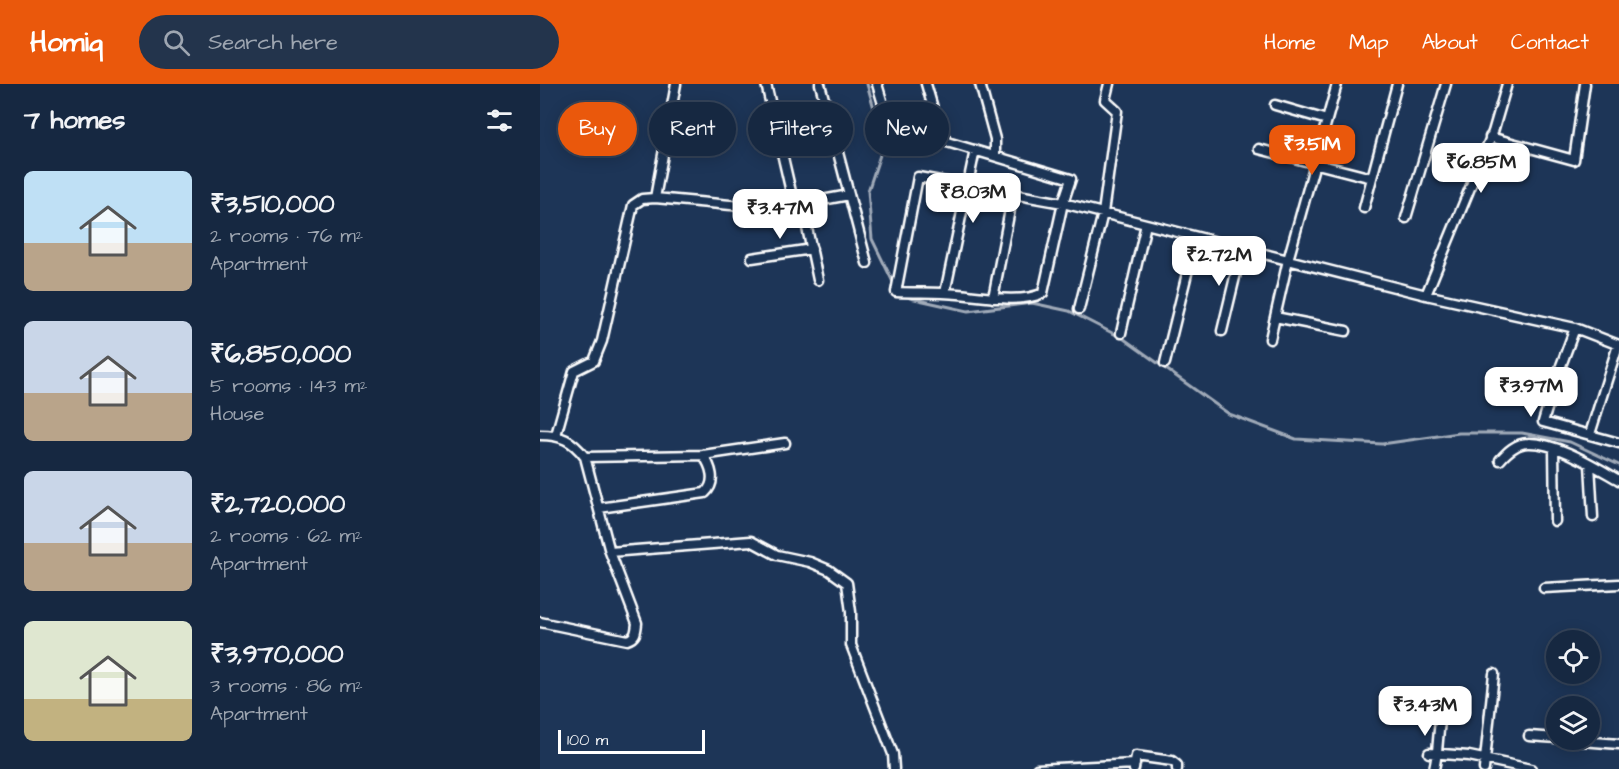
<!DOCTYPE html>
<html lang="en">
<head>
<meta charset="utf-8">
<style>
	body { margin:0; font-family:"Architects Daughter",sans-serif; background:#23344c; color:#f1f3f6; height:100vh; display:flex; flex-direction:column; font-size:22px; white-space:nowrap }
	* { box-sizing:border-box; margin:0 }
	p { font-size:20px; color:#9ea6b1 }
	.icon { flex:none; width:33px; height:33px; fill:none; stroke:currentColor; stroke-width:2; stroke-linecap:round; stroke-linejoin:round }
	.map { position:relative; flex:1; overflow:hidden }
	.drawer { display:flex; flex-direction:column; background:#162841; width:540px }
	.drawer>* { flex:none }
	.top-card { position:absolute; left:18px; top:18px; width:570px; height:54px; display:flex; gap:12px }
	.tools { position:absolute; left:1006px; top:546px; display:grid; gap:12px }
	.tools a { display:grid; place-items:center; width:54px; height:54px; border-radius:50%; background:#162841; box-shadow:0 3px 15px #0003,0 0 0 2px #35445a; font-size:30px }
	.scale { position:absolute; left:18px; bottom:15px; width:147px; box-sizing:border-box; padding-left:6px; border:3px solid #fff; border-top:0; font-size:16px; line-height:21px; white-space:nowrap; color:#fff; -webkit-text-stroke:4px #1d3557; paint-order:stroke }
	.price { position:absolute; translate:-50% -51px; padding:0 14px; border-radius:12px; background:#fff; color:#222; font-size:20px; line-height:39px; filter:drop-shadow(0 2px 3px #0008) }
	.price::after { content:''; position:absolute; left:50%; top:36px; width:18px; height:14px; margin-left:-9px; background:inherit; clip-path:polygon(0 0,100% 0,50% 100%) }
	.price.on { background:#ea580c; color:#fff }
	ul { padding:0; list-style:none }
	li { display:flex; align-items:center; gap:18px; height:150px; padding:0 24px }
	li span { display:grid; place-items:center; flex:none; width:168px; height:120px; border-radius:9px; color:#555 }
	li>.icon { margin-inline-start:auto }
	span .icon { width:72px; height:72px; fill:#fffc; stroke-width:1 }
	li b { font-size:26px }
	h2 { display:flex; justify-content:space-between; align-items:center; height:72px; padding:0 24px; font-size:26px }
	.pill { padding:0 21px; border-radius:27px; background:#162841; box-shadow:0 3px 15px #0003,0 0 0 2px #35445a; font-size:21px; line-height:54px }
	.pill.on { background:#ea580c; color:#fff }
	header { display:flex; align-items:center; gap:36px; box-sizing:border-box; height:84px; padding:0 30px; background:#ea580c; color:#fff }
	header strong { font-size:28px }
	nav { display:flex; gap:33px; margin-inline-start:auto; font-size:21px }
	.search { width:420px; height:54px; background:#23344c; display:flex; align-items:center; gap:15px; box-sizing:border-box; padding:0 21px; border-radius:33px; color:#9ea6b1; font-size:22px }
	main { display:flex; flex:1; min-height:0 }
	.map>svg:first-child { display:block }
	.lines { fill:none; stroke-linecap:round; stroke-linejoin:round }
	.stream { stroke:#a0aab8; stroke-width:3 }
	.minor-casing { stroke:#fff; stroke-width:13 }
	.minor { stroke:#1d3557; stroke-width:8 }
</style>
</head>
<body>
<header>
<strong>Homiq</strong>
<div class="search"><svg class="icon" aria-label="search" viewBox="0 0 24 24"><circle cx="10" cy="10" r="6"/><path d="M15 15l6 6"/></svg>Search here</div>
<nav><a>Home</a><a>Map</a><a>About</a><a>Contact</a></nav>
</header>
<main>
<section class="drawer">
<h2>7 homes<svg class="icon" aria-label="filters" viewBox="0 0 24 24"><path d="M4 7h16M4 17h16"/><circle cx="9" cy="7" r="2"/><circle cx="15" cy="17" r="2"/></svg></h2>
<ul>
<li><span style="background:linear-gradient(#bfe0f5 60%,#b9a48a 0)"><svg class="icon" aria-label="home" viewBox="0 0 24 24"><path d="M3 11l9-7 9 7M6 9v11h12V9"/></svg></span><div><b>₹3,510,000</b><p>2 rooms · 76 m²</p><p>Apartment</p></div></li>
<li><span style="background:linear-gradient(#c9d6e8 60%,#b9a48a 0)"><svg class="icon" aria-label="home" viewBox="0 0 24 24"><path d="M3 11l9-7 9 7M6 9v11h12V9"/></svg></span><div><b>₹6,850,000</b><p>5 rooms · 143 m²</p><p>House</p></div></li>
<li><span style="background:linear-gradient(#c9d6e8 60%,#b9a48a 0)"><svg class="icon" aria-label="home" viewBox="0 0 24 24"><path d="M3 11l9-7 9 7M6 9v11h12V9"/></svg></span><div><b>₹2,720,000</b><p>2 rooms · 62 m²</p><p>Apartment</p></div></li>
<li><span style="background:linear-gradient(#dfe7d0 65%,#c2b280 0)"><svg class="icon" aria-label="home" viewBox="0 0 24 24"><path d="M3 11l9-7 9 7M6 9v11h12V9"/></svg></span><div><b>₹3,970,000</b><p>3 rooms · 86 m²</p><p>Apartment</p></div></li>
</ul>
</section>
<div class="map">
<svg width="1079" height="685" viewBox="0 0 1079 685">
	<rect width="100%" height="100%" fill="#1d3557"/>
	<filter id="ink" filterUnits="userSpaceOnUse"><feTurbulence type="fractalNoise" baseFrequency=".0167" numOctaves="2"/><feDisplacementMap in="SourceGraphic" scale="12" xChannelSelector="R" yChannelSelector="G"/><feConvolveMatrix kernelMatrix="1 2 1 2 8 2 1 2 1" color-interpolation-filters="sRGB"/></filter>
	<g filter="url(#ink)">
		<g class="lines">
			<path class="stream" d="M 327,0 L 344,59 L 328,107 L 332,155 L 353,198 L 356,202
				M 366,211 L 370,214 L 428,227 L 492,219 L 529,227 L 584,255 L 689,330 L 756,355 L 842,360 L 919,349 L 982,349 L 1030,358 L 1079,381"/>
			<defs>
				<path id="minor" d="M 226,0 L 254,121
					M 280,0 L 327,179
					M 337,0 L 352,50
					M 386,0 L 398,41 L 407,58 L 531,95 L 523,119 L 503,209 C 482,220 441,212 418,210 C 398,208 377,209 356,208 L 378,93 L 523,119 L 886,211 L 1035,244 L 1079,261
					M 440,0 L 455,55 L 455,72
					M 735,21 L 787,36
					M 950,53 L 1034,76 L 1045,0
					M 719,65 L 832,94
					M 115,114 L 234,125 L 309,111
					M 262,120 L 278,196
					M 824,124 L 857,0
					M 866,134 L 906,0
					M 212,174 L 272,165
					M 405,209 L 435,66
					M 886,211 L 953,48 L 967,0
					M 453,214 L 473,110
					M 539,225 L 563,129 L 577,27 L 565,16 L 569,0
					M 735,233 L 806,247
					M 1035,244 L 1016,295 L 1003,338 L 1079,359
					M 682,247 L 702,164
					M 581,249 L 606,140
					M 730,255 L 748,176 L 797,0
					M 625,279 L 656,153
					M 1050,350 L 1078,261
					M 0,351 C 21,351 32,356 45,373 L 163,371 L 245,359
					M 16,351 L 34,287 L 54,277 L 62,257 L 93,121 L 102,115 L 115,114 L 136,0
					M 1014,364 L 1015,437
					M 45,373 L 70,468 L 211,457 L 237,471 L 270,478 L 289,486 L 307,499 L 311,528 L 311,561 L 353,670 L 354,685
					M 960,376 C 967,368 976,359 988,359 C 1016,358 1054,382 1079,396
					M 1050,380 L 1053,433
					M 59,424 L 165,409 C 177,398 171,382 163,371
					M 1004,504 L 1079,500
					M 0,538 L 87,556 C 96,553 96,548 97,539 L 70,468
					M 989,652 L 1017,654
					M 1029,656 L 1079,660
					M 889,669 L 929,672 L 991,685
					M 497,685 L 595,680
					M 594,685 L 596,672 L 632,677 L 637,681 L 637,685
					M 894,685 C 899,666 897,647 902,628
					M 944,685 L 954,590"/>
			</defs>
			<use href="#minor" class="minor-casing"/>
			<use href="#minor" class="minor"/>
		</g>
	</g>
</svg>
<div class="tools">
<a><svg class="icon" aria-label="locate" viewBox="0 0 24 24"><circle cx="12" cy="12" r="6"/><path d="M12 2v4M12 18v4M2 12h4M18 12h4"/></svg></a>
<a><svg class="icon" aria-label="layers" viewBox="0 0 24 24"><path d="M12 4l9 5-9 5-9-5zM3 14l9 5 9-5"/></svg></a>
</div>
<div class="scale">100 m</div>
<b class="price on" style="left:772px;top:92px">₹3.51M</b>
<b class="price" style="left:941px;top:110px">₹6.85M</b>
<b class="price" style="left:433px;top:140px">₹8.03M</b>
<b class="price" style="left:240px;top:156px">₹3.47M</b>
<b class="price" style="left:679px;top:203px">₹2.72M</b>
<b class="price" style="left:991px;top:334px">₹3.97M</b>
<b class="price" style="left:885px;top:653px">₹3.43M</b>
<div class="top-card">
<a class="pill on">Buy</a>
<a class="pill">Rent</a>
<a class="pill">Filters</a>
<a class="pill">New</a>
</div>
</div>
</main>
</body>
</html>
